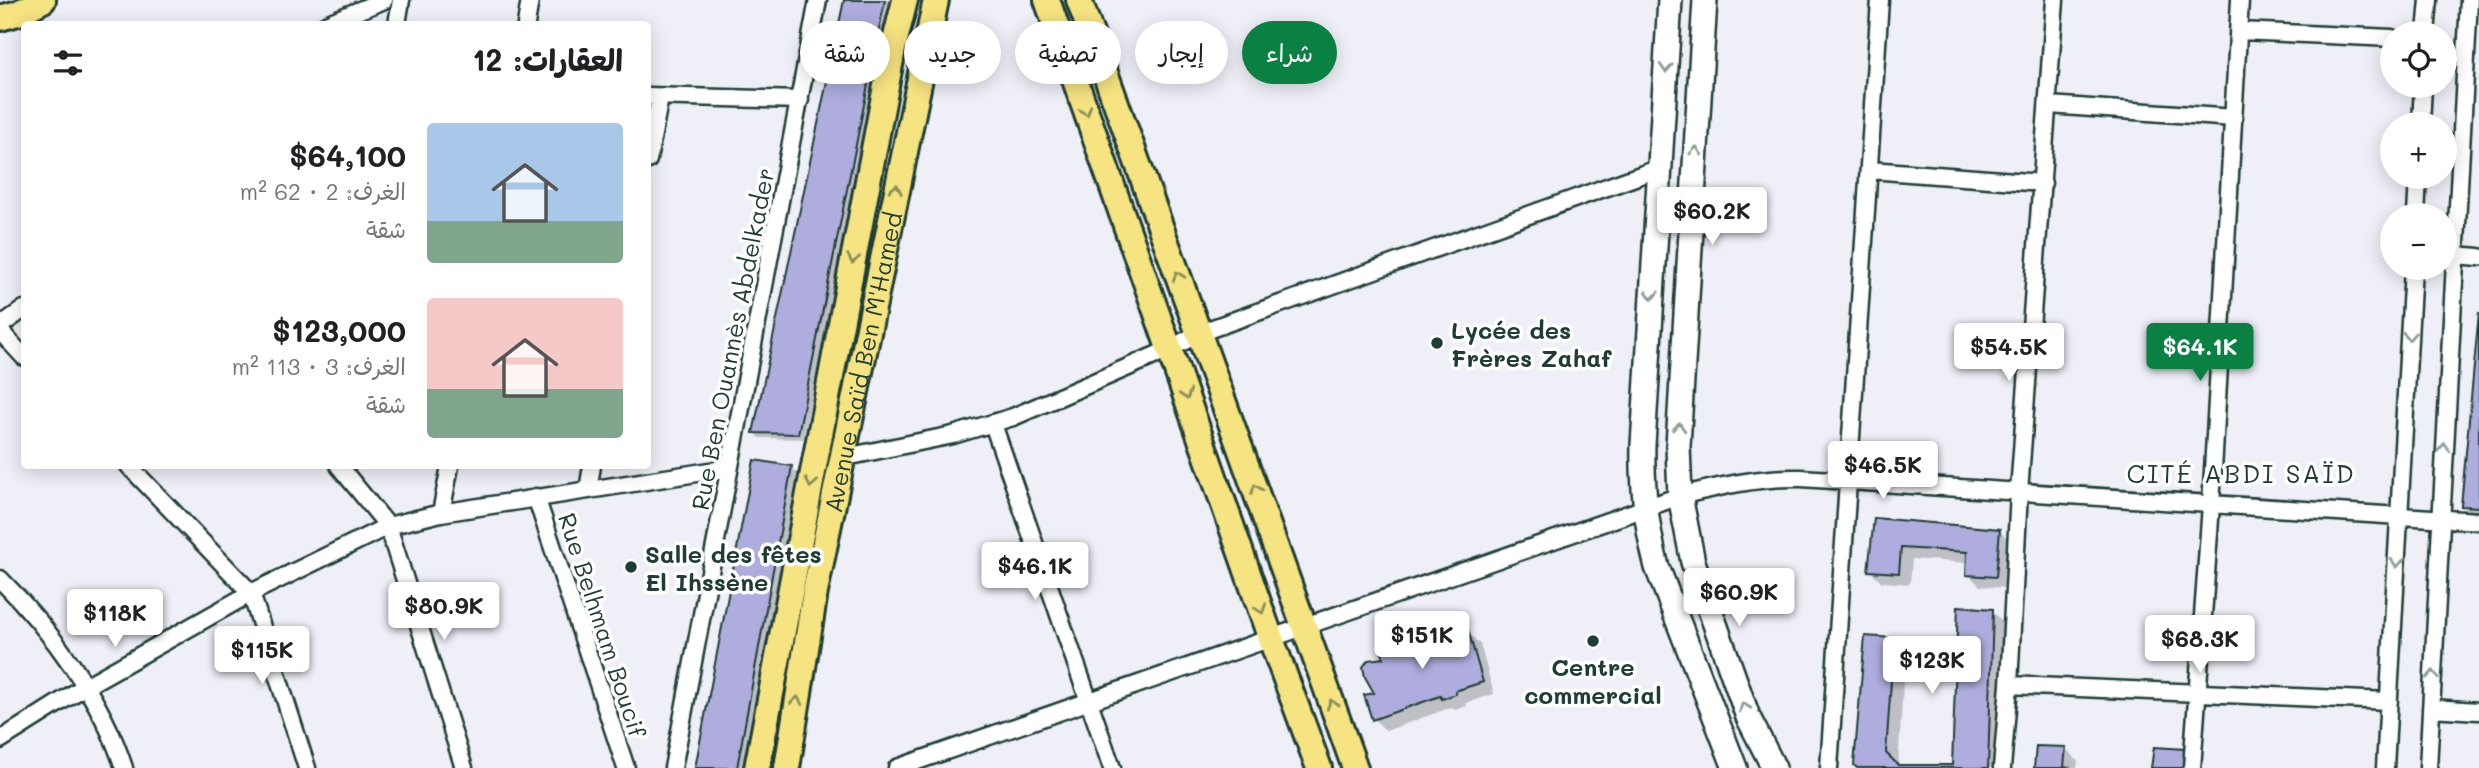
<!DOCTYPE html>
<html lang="ar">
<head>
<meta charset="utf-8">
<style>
	body { margin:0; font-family:Mali,"Playpen Sans Arabic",sans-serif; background:#f6f6f6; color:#202124; direction:rtl; height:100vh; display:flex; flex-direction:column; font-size:26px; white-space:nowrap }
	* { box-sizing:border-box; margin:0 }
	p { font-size:23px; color:#757577 }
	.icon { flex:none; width:38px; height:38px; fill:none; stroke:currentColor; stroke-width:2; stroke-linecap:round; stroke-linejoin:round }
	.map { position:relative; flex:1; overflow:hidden; direction:ltr }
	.drawer { position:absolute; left:21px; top:21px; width:630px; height:448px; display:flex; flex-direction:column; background:#fff; border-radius:7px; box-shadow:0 4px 18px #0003; direction:rtl }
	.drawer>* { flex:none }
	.banner { position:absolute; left:672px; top:21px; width:665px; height:63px; direction:rtl; display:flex; gap:14px }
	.fabs { position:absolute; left:2380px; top:21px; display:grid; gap:14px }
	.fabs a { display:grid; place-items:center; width:77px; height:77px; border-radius:50%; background:#fff; box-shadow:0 4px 18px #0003; font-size:35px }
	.price { position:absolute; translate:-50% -60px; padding:0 16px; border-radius:7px; background:#fff; color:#222; font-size:23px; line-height:46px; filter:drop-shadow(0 2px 4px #0008) }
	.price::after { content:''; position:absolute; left:50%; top:42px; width:21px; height:16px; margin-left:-10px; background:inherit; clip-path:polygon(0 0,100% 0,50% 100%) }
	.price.current { background:#0b8043; color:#fff }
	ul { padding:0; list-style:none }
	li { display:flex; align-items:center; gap:21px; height:175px; padding:0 28px }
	li span { display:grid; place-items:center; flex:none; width:196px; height:140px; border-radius:7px; color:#555 }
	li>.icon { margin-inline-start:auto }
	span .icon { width:84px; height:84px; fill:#fffc; stroke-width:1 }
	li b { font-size:30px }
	h2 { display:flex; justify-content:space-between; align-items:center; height:84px; padding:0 28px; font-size:30px }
	.pill { padding:0 24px; border-radius:32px; background:#fff; box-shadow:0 4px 18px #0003; font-size:24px; line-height:63px }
	.pill.current { background:#0b8043; color:#fff }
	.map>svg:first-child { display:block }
	.shadow { fill:#0003 }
	.building { fill:#aeadde; stroke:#1f3d34; stroke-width:2 }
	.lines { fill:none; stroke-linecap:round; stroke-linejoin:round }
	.street-casing { stroke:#1f3d34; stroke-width:21 }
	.secondary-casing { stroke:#1f3d34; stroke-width:28 }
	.primary-casing { stroke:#1f3d34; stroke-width:30 }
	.street { stroke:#fff; stroke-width:16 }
	.secondary { stroke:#fff; stroke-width:23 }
	.primary { stroke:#f6e381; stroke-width:24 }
	.oneway { stroke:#8f9e9a }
	.oneway2 { stroke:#8a905a }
	.poi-dot { fill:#1f3d34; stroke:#fff; stroke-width:2.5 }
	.labels { text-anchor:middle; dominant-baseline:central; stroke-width:7; stroke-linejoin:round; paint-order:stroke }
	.poi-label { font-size:24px; font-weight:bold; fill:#1f3d34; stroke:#fff; text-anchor:start }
	.street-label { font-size:24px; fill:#1f3d34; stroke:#fff }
	.neighbourhood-label { font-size:26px; letter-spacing:2px; fill:#1f3d34; stroke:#fff }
</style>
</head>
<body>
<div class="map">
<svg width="2479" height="768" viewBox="0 0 2479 768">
	<rect width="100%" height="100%" fill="#efeff8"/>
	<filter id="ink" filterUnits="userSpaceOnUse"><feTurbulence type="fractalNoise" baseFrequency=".0143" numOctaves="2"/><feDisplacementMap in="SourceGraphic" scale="14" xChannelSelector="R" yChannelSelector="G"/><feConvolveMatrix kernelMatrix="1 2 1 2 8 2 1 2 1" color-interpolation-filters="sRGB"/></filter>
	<g filter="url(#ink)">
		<path class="shadow" d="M 846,0 L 892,0 L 803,439 L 760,438 L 754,432 Z
			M 2479,331 L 2479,518 L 2475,517 L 2463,505 Z
			M 791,467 L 797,473 L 744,768 L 697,768 Z
			M 1875,520 L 1999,530 L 2011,542 L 2007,588 L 1980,586 L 1968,574 L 1968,563 L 1912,559 L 1910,584 L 1882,582 L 1870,570 Z
			M 1992,611 L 2004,623 L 1999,768 L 1859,768 L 1893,639 L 1905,651 L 1898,767 L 1954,766 Z
			M 1467,632 L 1480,644 L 1494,694 L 1466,703 L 1467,706 L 1455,710 L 1452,707 L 1386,731 L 1374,719 L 1376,694 L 1386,659 Z
			M 2066,749 L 2078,761 L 2077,768 L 2036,768 Z"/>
		<path class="building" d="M 844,0 L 885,0 L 798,434 L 753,433 Z
			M 2479,312 L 2479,507 L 2461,506 Z
			M 754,460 L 792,466 L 737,768 L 695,768 Z
			M 1874,518 L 2000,529 L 1996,577 L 1966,575 L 1967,552 L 1901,548 L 1899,573 L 1868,571 Z
			M 1958,606 L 1993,609 L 1988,768 L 1857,768 L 1854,765 L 1865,636 L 1894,638 L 1886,753 L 1898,765 L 1952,765 Z
			M 1457,625 L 1468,630 L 1483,682 L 1455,691 L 1456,694 L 1442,699 L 1440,696 L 1372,720 L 1364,695 L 1374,693 L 1365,677 L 1363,667 L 1368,660 L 1384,658 L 1381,651 Z
			M 2036,746 L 2066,747 L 2064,767 L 2071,768 L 2034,768 Z
			M 2154,747 L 2185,749 L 2183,768 L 2151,768 Z"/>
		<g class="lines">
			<defs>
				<path id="street" d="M 326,24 L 384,0
					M 397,24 L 401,0
					M 526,24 L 530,0
					M 2239,31 L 2392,38
					M 2426,33 L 2429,0
					M 648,96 L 800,100
					M 2049,105 L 2234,118
					M 2421,124 L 2423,86
					M 648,160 L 660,97
					M 1870,170 L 2043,183
					M 2416,215 L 2418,177
					M 2455,255 L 2479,257
					M 0,326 L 24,309
					M 0,331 L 24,357
					M 993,424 L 1112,768
					M 841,458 L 953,435 L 1013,417 L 1170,349 L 1199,333 L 1660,168
					M 129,466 L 251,593 L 307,768
					M 339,466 L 388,526 L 464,768
					M 588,490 L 592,466
					M 536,497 L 626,768
					M 441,513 L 450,466
					M 0,579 C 51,630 102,699 124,768
					M 2009,685 L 2389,701
					M 2431,708 L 2479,711
					M 0,740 L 84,687 L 251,593 L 388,526 L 441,513 L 729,468
					M 673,768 L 818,0
					M 897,768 L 1680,496 C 1721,486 1759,477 1801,478 L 2479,521
					M 1829,768 L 1880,0
					M 2002,768 L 2009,685 L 2019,492 L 2055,0
					M 2192,768 L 2211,505 L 2240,0
					M 2385,768 L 2413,268
					M 2428,768 L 2469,0"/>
				<path id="secondary" d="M 1670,0 L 1643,445 C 1642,487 1646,526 1657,567 L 1735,768
					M 1705,0 L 1678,446 L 1680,496 L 1693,562 L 1748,717 L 1774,768"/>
				<g id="primary">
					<path d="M 1047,0 L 1271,639 L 1319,768"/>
					<path d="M 1079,0 L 1355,768"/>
					<path d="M 0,18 L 18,13 L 43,0"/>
					<path d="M 757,768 L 893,49 L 905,0"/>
					<path id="s1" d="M 787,768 L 815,592 L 936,0"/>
				</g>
			</defs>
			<use href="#street" class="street-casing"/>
			<use href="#secondary" class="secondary-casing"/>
			<use href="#primary" class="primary-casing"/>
			<use href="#street" class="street"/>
			<use href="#secondary" class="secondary"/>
			<use href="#primary" class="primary"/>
		</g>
		<defs><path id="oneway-chevron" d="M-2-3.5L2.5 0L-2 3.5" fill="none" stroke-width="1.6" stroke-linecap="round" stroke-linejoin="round" transform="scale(1.75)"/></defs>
		<g class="oneway">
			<use href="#oneway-chevron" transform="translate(1666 68) rotate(93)"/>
			<use href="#oneway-chevron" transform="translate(1696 151) rotate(-86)"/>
			<use href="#oneway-chevron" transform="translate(1652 295) rotate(93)"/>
			<use href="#oneway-chevron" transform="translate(2409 336) rotate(93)"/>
			<use href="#oneway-chevron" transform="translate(1679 427) rotate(-86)"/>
			<use href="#oneway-chevron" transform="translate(2444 448) rotate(-87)"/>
			<use href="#oneway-chevron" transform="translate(2397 563) rotate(93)"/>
			<use href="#oneway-chevron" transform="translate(2433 675) rotate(-87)"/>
			<use href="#oneway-chevron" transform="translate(1744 707) rotate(-110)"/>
		</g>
		<g class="oneway2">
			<use href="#oneway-chevron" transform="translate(1086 111) rotate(71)"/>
			<use href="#oneway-chevron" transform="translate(896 189) rotate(-78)"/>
			<use href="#oneway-chevron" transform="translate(853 259) rotate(101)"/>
			<use href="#oneway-chevron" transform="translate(1178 276) rotate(-110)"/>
			<use href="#oneway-chevron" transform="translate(1186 395) rotate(71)"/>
			<use href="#oneway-chevron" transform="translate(811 483) rotate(101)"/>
			<use href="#oneway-chevron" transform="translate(1256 489) rotate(-110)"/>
			<use href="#oneway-chevron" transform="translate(1261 609) rotate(71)"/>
			<use href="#oneway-chevron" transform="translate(797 701) rotate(-81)"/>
			<use href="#oneway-chevron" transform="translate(1332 704) rotate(-109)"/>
		</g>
	</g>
	<g class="poi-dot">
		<circle cx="1437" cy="343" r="7"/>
		<circle cx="631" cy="567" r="7"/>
		<circle cx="1593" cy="641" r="7"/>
	</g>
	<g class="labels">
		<g class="poi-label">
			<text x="1451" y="329">Lycée des<tspan x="1451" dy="28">Frères Zahaf</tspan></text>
			<text x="645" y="553">Salle des fêtes<tspan x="645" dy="28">El Ihssène</tspan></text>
			<text x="1593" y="666" text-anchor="middle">Centre<tspan x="1593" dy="28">commercial</tspan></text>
		</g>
		<g class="street-label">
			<text transform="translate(732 339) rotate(-79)">Rue Ben Ouannès Abdelkader</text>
			<text stroke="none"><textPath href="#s1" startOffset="413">Avenue Saïd Ben M'Hamed</textPath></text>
			<text transform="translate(603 625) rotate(72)">Rue Belhmam Boucif</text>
		</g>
		<g class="neighbourhood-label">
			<text x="2241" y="473">CITÉ ABDI SAÏD</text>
		</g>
	</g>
</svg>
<div class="fabs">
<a><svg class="icon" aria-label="locate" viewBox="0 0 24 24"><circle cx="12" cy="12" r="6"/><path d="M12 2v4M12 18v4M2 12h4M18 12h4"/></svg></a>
<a>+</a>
<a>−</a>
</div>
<b class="price" style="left:1712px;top:247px">$60.2K</b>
<b class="price" style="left:2009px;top:383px">$54.5K</b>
<b class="price current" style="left:2200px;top:383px">$64.1K</b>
<b class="price" style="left:1883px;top:501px">$46.5K</b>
<b class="price" style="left:1035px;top:602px">$46.1K</b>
<b class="price" style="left:1739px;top:628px">$60.9K</b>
<b class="price" style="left:444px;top:642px">$80.9K</b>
<b class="price" style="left:115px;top:649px">$118K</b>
<b class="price" style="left:1422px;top:671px">$151K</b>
<b class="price" style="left:2200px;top:675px">$68.3K</b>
<b class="price" style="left:262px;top:686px">$115K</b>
<b class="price" style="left:1932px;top:696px">$123K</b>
<div class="banner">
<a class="pill current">شراء</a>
<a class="pill">إيجار</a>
<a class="pill">تصفية</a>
<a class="pill">جديد</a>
<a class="pill">شقة</a>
</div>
<section class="drawer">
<h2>العقارات: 12<svg class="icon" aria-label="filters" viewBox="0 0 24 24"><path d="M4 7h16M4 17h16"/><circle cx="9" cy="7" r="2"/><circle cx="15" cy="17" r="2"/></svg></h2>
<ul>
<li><span style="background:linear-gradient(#a9c7e8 70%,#7fa58c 0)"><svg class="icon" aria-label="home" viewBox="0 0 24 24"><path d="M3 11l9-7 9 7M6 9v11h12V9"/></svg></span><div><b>$64,100</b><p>الغرف: 2 · 62 m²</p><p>شقة</p></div></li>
<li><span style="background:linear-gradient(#f6c9c9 65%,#7fa58c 0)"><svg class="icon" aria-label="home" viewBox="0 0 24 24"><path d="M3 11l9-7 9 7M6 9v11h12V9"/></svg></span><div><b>$123,000</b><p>الغرف: 3 · 113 m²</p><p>شقة</p></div></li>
</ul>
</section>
</div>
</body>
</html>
